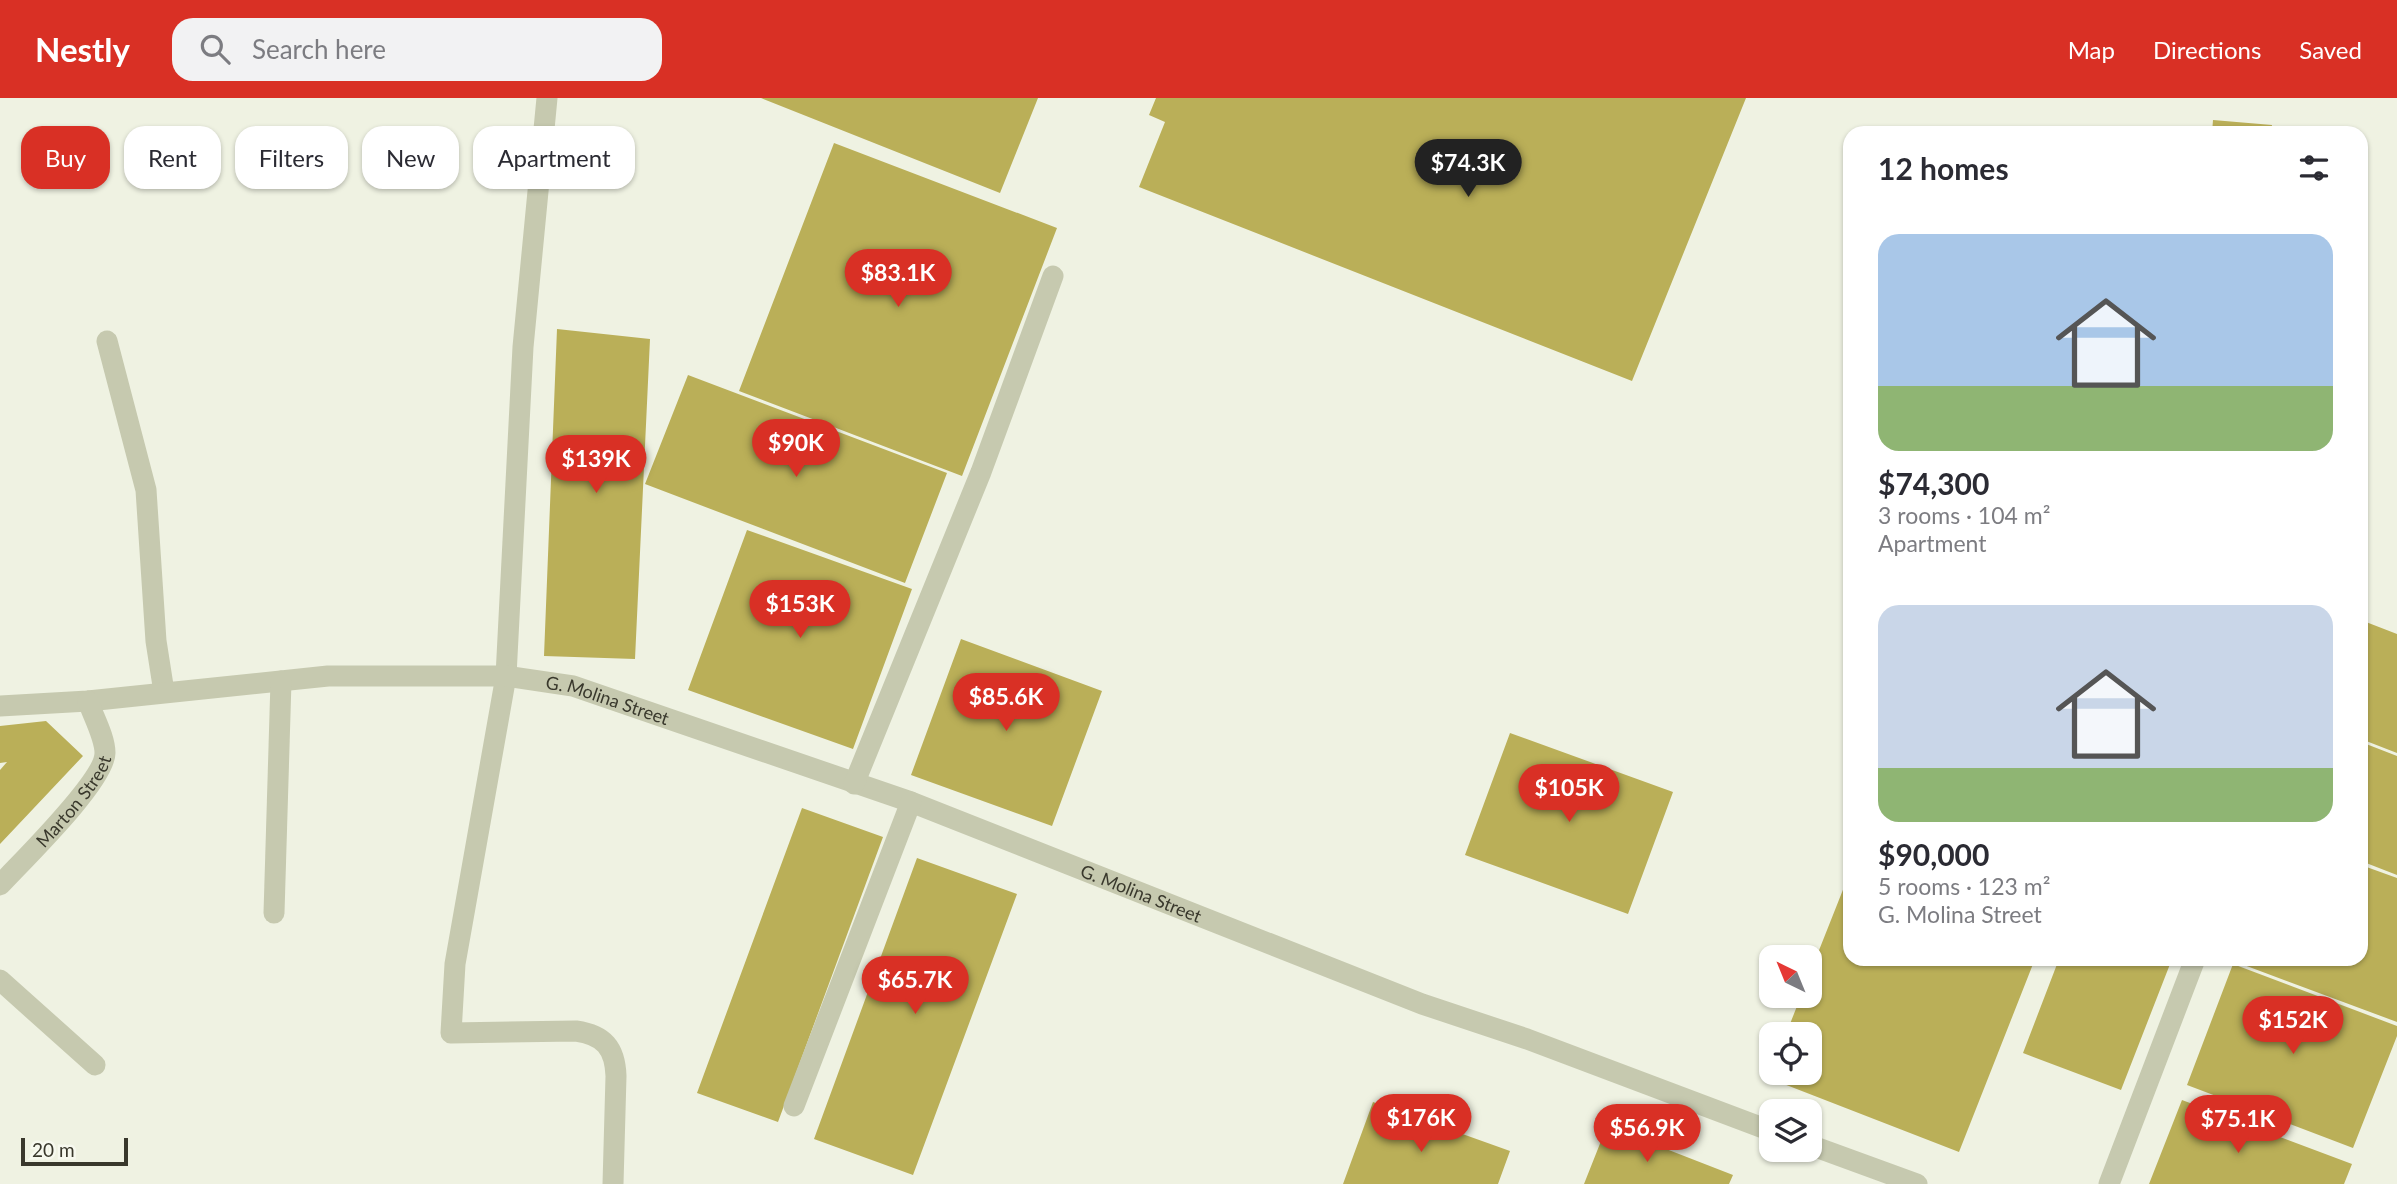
<!DOCTYPE html>
<html lang="en">
<head>
<meta charset="utf-8">
<style>
	body { margin:0; font-family:Lato,sans-serif; background:#f2f2f3; color:#2b2b33; height:100vh; display:flex; flex-direction:column; font-size:26px; white-space:nowrap }
	* { box-sizing:border-box; margin:0 }
	p { font-size:23px; color:#7c7c81 }
	.icon { flex:none; width:38px; height:38px; fill:none; stroke:currentColor; stroke-width:2; stroke-linecap:round; stroke-linejoin:round }
	.map { position:relative; flex:1; overflow:hidden }
	.side { position:absolute; left:1843px; top:28px; width:525px; height:840px; display:flex; flex-direction:column; background:#fff; border-radius:21px; box-shadow:0 2px 5px #0004 }
	.side>* { flex:none }
	.banner { position:absolute; left:21px; top:28px; width:665px; height:63px; display:flex; gap:14px }
	.needle { width:46px; rotate:317deg }
	.buttons { position:absolute; left:1759px; top:847px; display:grid; gap:14px }
	.buttons a { display:grid; place-items:center; width:63px; height:63px; border-radius:14px; background:#fff; box-shadow:0 2px 5px #0004; font-size:35px }
	.scale { position:absolute; left:21px; bottom:18px; width:107px; box-sizing:border-box; padding-left:7px; border:4px solid #39382c; border-top:0; font-size:19px; line-height:24px; white-space:nowrap; color:#39382c; -webkit-text-stroke:5px #f7f9ef; paint-order:stroke }
	.price { position:absolute; translate:-50% -60px; padding:0 16px; border-radius:24px; background:#d93025; color:#fff; font-size:23px; line-height:46px; filter:drop-shadow(0 2px 4px #0008) }
	.price::after { content:''; position:absolute; left:50%; top:42px; width:21px; height:16px; margin-left:-10px; background:inherit; clip-path:polygon(0 0,100% 0,50% 100%) }
	.price.on { background:#222; color:#fff }
	ul { padding:0; list-style:none }
	li { display:grid; align-content:center; gap:14px; height:371px; padding:0 35px }
	li span { display:grid; place-items:center; height:217px; border-radius:21px; color:#555 }
	li>.icon { margin-inline-start:auto }
	span .icon { width:126px; height:126px; fill:#fffc; stroke-width:1 }
	li b { font-size:30px }
	h2 { display:flex; justify-content:space-between; align-items:center; height:84px; padding:0 35px; font-size:30px }
	.pill { padding:0 24px; border-radius:21px; background:#fff; box-shadow:0 2px 5px #0004; font-size:24px; line-height:63px }
	.pill.on { background:#d93025; color:#fff }
	header { display:flex; align-items:center; gap:42px; box-sizing:border-box; height:98px; padding:0 35px; background:#d93025; color:#fff }
	header strong { font-size:33px }
	nav { display:flex; gap:38px; margin-inline-start:auto; font-size:24px }
	.search { width:490px; height:63px; background:#f2f2f3; display:flex; align-items:center; gap:18px; box-sizing:border-box; padding:0 24px; border-radius:21px; color:#7c7c81; font-size:26px }
	.map>svg:first-child { display:block }
	.building { fill:#baaf58 }
	.lines { fill:none; stroke-linecap:round; stroke-linejoin:round }
	.minor { stroke:#c6c9af; stroke-width:21 }
	.labels { text-anchor:middle; dominant-baseline:central; stroke-width:5; stroke-linejoin:round; paint-order:stroke }
	.street-label { font-size:18px; fill:#39382c; stroke:#f7f9ef }
</style>
</head>
<body>
<header>
<strong>Nestly</strong>
<div class="search"><svg class="icon" aria-label="search" viewBox="0 0 24 24"><circle cx="10" cy="10" r="6"/><path d="M15 15l6 6"/></svg>Search here</div>
<nav><a>Map</a><a>Directions</a><a>Saved</a></nav>
</header>
<div class="map">
<svg width="2397" height="1086" viewBox="0 0 2397 1086">
	<rect width="100%" height="100%" fill="#eff2e2"/>
	<path class="building" d="M 761,0 L 1038,0 L 1000,95 Z
		M 1156,0 L 1746,0 L 1632,283 L 1139,89 L 1165,24 L 1149,17 Z
		M 2213,22 L 2272,27 L 2271,35 L 2212,35 Z
		M 834,45 L 1057,130 L 962,378 L 739,293 Z
		M 557,231 L 650,241 L 635,561 L 544,558 Z
		M 688,277 L 947,375 L 905,485 L 645,386 Z
		M 747,432 L 912,491 L 853,651 L 688,592 Z
		M 2366,524 L 2397,536 L 2397,655 L 2361,641 L 2361,538 Z
		M 961,541 L 1102,593 L 1052,728 L 911,677 Z
		M 46,623 L 83,658 L 0,746 L 0,672 L 7,664 L 0,665 L 0,628 Z
		M 1510,635 L 1673,694 L 1628,816 L 1465,757 Z
		M 2361,644 L 2397,658 L 2397,777 L 2361,763 Z
		M 802,710 L 883,739 L 778,1024 L 697,995 Z
		M 917,760 L 1017,796 L 913,1077 L 814,1041 Z
		M 2361,767 L 2397,780 L 2397,924 L 2236,864 L 2237,861 L 2361,861 Z
		M 1850,774 L 1850,861 L 2035,861 L 1959,1054 L 1768,980 L 1770,975 L 1810,975 L 1810,936 L 1786,936 L 1801,898 L 1810,898 L 1810,875 Z
		M 2059,861 L 2172,861 L 2121,992 L 2023,955 Z
		M 2233,866 L 2397,928 L 2397,938 L 2353,1050 L 2187,987 Z
		M 2182,1002 L 2352,1066 L 2344,1086 L 2149,1086 Z
		M 1373,1004 L 1510,1053 L 1498,1086 L 1343,1086 Z
		M 1607,1028 L 1733,1077 L 1729,1086 L 1584,1086 Z"/>
	<g class="lines">
		<g class="minor">
			<path d="M 547,0 L 523,249 L 506,578 L 455,866 L 451,935 L 576,933 C 604,937 615,950 616,978 L 613,1086"/>
			<path d="M 107,243 L 146,392 L 156,543 L 164,594"/>
			<path id="s1" d="M 0,608 L 88,603 L 328,578 L 506,578 L 573,588 L 911,704 L 1422,906 L 1527,941 L 1771,1033"/>
			<path d="M 854,686 L 981,374 L 1053,178"/>
			<path id="s2" d="M 0,787 C 21,764 105,683 105,655 C 105,639 93,618 88,603"/>
			<path d="M 274,815 L 281,583"/>
			<path d="M 0,882 L 95,967"/>
			<path d="M 794,1008 L 911,704"/>
			<path d="M 1810,1047 L 1917,1086"/>
			<path d="M 2109,1086 L 2195,861"/>
		</g>
	</g>
	<g class="labels">
		<g class="street-label">
			<text stroke="none"><textPath href="#s1" startOffset="612">G. Molina Street</textPath></text>
			<text stroke="none"><textPath href="#s2" startOffset="112">Marton Street</textPath></text>
			<text stroke="none"><textPath href="#s1" startOffset="1180">G. Molina Street</textPath></text>
		</g>
	</g>
</svg>
<div class="buttons">
<a><svg class="needle" viewBox="-14 -14 28 28"><path d="M0-13l5 13h-10z" fill="#e53935"/><path d="M0 13l5-13h-10z" fill="#7c7c81"/></svg></a>
<a><svg class="icon" aria-label="locate" viewBox="0 0 24 24"><circle cx="12" cy="12" r="6"/><path d="M12 2v4M12 18v4M2 12h4M18 12h4"/></svg></a>
<a><svg class="icon" aria-label="layers" viewBox="0 0 24 24"><path d="M12 4l9 5-9 5-9-5zM3 14l9 5 9-5"/></svg></a>
</div>
<div class="scale">20 m</div>
<b class="price on" style="left:1468px;top:101px">$74.3K</b>
<b class="price" style="left:898px;top:211px">$83.1K</b>
<b class="price" style="left:796px;top:381px">$90K</b>
<b class="price" style="left:596px;top:397px">$139K</b>
<b class="price" style="left:800px;top:542px">$153K</b>
<b class="price" style="left:1006px;top:635px">$85.6K</b>
<b class="price" style="left:1569px;top:726px">$105K</b>
<b class="price" style="left:915px;top:918px">$65.7K</b>
<b class="price" style="left:2293px;top:958px">$152K</b>
<b class="price" style="left:1421px;top:1056px">$176K</b>
<b class="price" style="left:2238px;top:1057px">$75.1K</b>
<b class="price" style="left:1647px;top:1066px">$56.9K</b>
<div class="banner">
<a class="pill on">Buy</a>
<a class="pill">Rent</a>
<a class="pill">Filters</a>
<a class="pill">New</a>
<a class="pill">Apartment</a>
</div>
<section class="side">
<h2>12 homes<svg class="icon" aria-label="filters" viewBox="0 0 24 24"><path d="M4 7h16M4 17h16"/><circle cx="9" cy="7" r="2"/><circle cx="15" cy="17" r="2"/></svg></h2>
<ul>
<li><span style="background:linear-gradient(#a9c7e8 70%,#8fb573 0)"><svg class="icon" aria-label="home" viewBox="0 0 24 24"><path d="M3 11l9-7 9 7M6 9v11h12V9"/></svg></span><div><b>$74,300</b><p>3 rooms · 104 m²</p><p>Apartment</p></div></li>
<li><span style="background:linear-gradient(#c9d6e8 75%,#8fb573 0)"><svg class="icon" aria-label="home" viewBox="0 0 24 24"><path d="M3 11l9-7 9 7M6 9v11h12V9"/></svg></span><div><b>$90,000</b><p>5 rooms · 123 m²</p><p>G. Molina Street</p></div></li>
</ul>
</section>
</div>
</body>
</html>
